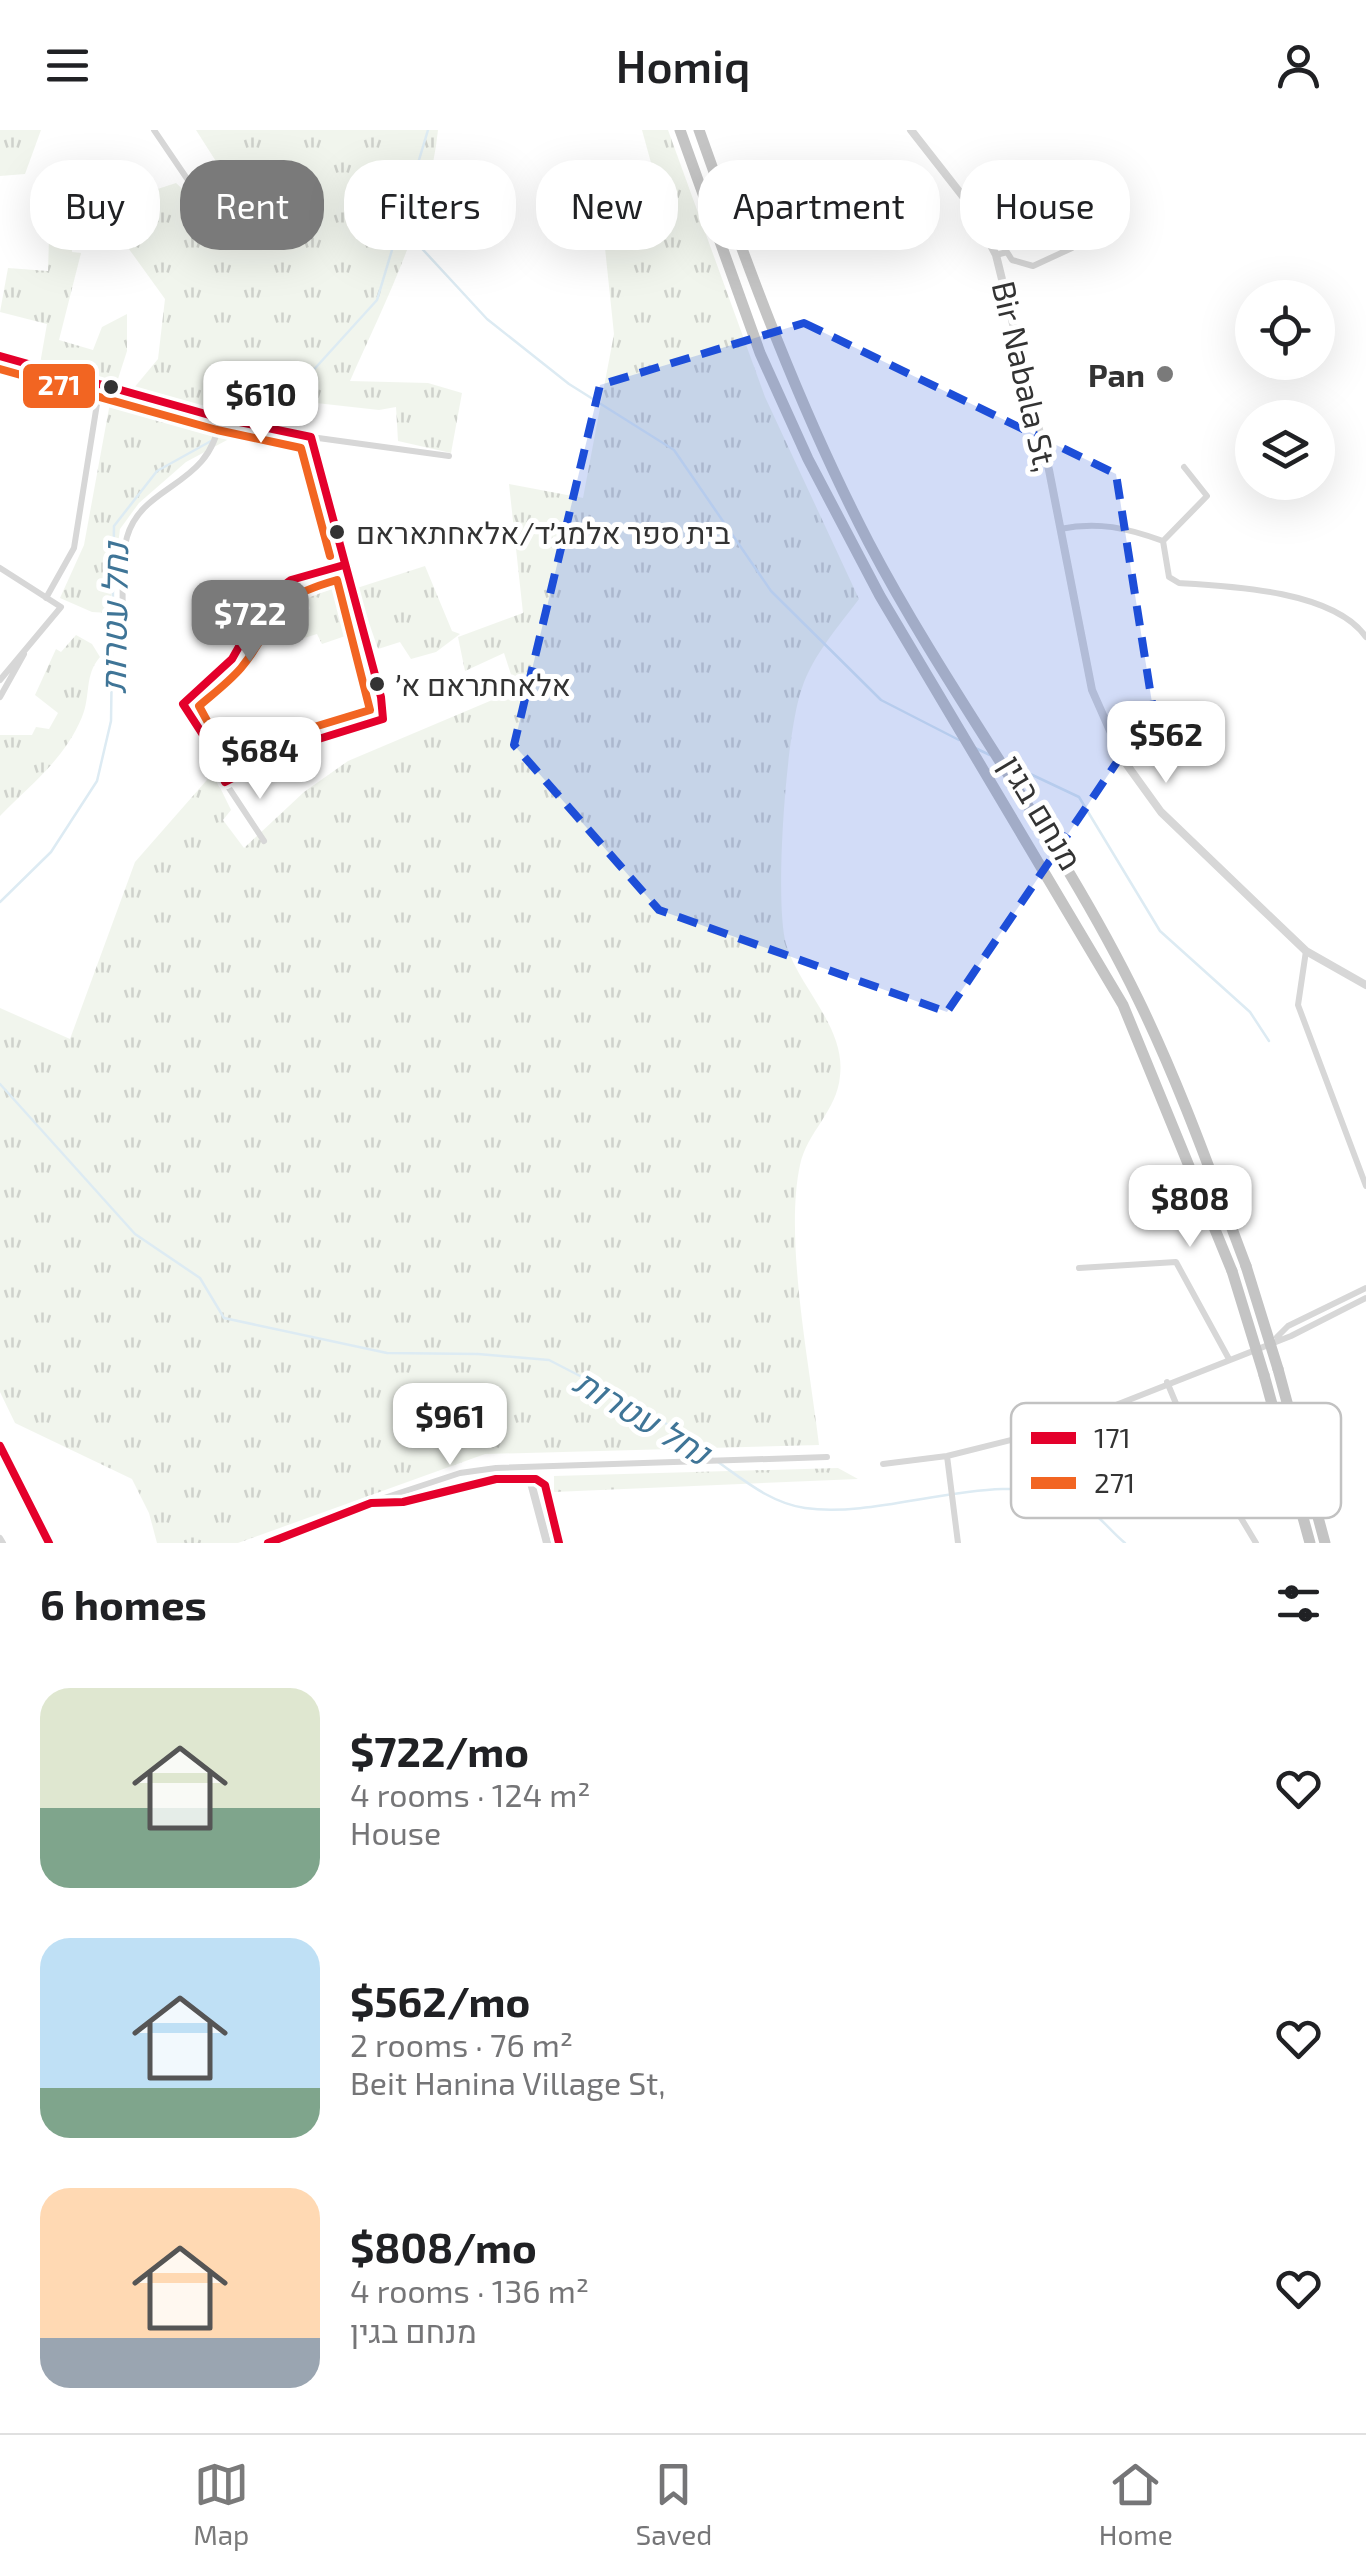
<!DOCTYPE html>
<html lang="en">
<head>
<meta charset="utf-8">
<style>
	body { margin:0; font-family:"Exo 2",Heebo,sans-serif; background:#f2f2f2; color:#202124; height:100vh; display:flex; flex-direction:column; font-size:38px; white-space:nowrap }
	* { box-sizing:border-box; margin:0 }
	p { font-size:32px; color:#757577 }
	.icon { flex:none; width:55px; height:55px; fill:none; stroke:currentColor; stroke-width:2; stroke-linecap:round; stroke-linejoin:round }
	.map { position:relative; height:1413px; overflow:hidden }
	.details { display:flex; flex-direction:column; background:#fff; flex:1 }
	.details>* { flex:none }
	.top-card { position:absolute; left:30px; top:30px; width:1308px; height:90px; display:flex; gap:20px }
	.controls { position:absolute; left:1235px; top:150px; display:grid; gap:20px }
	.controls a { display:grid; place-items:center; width:100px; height:100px; border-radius:50%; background:#fff; box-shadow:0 10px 40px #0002; font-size:50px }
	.price { position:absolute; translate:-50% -85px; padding:0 22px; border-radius:20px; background:#fff; color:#222; font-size:32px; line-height:65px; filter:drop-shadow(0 2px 5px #0008) }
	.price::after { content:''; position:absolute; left:50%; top:60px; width:30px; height:22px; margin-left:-15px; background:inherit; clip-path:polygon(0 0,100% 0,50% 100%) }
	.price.selected { background:#7a7a7a; color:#fff }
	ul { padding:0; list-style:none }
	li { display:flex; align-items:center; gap:30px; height:250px; padding:0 40px }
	li span { display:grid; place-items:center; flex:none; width:280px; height:200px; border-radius:30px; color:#555 }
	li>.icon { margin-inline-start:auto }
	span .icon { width:120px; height:120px; fill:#fffc; stroke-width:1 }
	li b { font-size:42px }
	h2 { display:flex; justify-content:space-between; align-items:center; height:120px; padding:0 40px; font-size:42px }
	.pill { padding:0 35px; border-radius:40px; background:#fff; box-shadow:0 10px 40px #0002; font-size:35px; line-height:90px }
	.pill.selected { background:#7a7a7a; color:#fff }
	header { display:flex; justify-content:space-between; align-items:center; height:130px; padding:0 40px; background:#fff; font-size:45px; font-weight:600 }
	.menu { display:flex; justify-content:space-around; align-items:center; height:140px; border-top:2px solid #e0e0e0; background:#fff; font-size:28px; color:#757577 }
	.menu a { display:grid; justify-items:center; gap:5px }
	.menu .selected { color:#7a7a7a }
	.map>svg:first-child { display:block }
	.grass { fill:url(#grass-tufts) }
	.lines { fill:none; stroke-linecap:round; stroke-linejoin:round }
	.stream { stroke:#ddebf3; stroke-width:2.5 }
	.minor { stroke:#d7d7d7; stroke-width:6 }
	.tertiary { stroke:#d7d7d7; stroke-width:8 }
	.secondary { stroke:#d0d0d0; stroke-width:9 }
	.motorway { stroke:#c4c4c4; stroke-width:11 }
	.motorway-bridge { stroke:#c4c4c4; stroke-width:11 }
	.bus-1-casing { stroke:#fff; stroke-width:15 }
	.bus-2-casing { stroke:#fff; stroke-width:15 }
	.bus-1 { stroke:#e4002b; stroke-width:8 }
	.bus-2 { stroke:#f26522; stroke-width:8 }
	.marked { fill:#1d4ed8; fill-opacity:0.2; stroke:#1d4ed8; stroke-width:8; stroke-dasharray:20 12; stroke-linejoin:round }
	.poi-dot { fill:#7a7a7a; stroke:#fff; stroke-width:4 }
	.bus-dot { fill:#333; stroke:#fff; stroke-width:4 }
	.labels { text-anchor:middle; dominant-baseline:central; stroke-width:10; stroke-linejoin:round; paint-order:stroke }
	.bus-label { font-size:30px; fill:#333; stroke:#fff; text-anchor:start }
	.poi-label { font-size:32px; font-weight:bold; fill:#333; stroke:#fff; text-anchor:end }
	.street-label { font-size:32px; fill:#333; stroke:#fff }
	.water-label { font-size:35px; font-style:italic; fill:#3f7597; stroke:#fff }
	.key { fill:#fff; stroke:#c2c2c2; stroke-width:2.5 }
	.key-label { font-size:28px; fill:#333 }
	.line-badge { stroke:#fff; stroke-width:4 }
	.badge-label { font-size:28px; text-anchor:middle; font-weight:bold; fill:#fff }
</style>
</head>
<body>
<header><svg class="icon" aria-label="menu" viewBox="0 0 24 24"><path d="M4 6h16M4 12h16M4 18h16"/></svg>Homiq<svg class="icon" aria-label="person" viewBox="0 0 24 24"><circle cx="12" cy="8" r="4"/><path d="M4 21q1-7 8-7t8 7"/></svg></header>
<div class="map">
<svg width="1366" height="1413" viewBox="0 0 1366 1413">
	<defs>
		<pattern id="grass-tufts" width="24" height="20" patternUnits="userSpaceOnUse" patternTransform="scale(2.5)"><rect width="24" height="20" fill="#f1f5ed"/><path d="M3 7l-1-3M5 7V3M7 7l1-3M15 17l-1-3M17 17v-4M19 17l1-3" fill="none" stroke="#cfd2cc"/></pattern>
	</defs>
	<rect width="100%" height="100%" fill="#fff"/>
	<path class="grass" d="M 0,0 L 41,0 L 25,44 L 0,46 Z
		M 196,0 L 438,0 C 429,87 385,172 350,251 L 428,253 L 462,263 L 451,323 L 398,311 L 396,277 L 379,280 L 298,271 L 295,300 L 133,259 L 158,229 L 165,169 L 121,108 L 130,92 L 130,68 L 176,53 L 188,64 L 221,55 L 224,44 Z
		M 642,0 L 668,0 L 765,267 L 859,469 C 838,497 813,525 802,558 C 786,601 774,772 786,814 C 799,858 846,897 840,946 C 837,981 807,1002 800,1035 C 784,1109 810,1237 819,1315 L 485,1324 L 238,1413 L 157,1413 L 149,1383 L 132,1349 L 15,1293 L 0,1262 L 0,878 L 70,909 L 135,732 L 213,643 L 231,680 L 223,690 L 244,718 L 304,662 L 348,631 L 516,560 L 504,523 L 465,541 L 458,507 L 523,483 L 509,354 L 583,368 L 614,204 L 605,118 L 641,109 L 656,51 Z
		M 72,72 L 94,100 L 71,103 L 72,122 L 81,123 L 59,210 L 93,220 L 102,197 L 127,184 L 127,221 L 117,252 L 40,234 L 47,194 L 0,182 L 8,138 L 48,141 L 50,75 Z
		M 112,262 L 242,302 L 186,332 L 139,373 L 120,399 L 109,483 L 92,482 L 60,468 L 84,415 Z
		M 425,436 L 452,501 L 460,504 L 436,522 L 411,529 L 400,512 L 378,519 L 357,458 Z
		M 340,442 L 357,502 L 322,514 L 317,504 L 301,509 L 290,488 L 310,479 L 303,453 Z
		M 76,505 L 92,514 L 100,527 C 84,545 91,566 82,587 C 64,630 31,654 0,686 L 0,605 L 32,605 L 36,597 L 49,599 L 58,583 L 35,565 L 56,519 L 61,522 Z
		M 838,1338 L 858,1349 L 554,1362 L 554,1346 Z"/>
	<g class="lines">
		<path class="stream" d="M 402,97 L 487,189 L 569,254 L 674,320 L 771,461 L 881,570 L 959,610
			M 248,290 L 289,267 L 377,170 L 428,0
			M 218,307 L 241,294
			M 975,618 L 990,625
			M 1007,633 L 1079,667 L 1160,801 L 1250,882 L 1269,911
			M 0,772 L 51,722 L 97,651 L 111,591 L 114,396 L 157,341 L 211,311
			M 0,954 L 135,1104 L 200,1148 L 224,1188 L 387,1223 L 478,1224 L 549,1230 L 650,1282 L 712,1327
			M 718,1332 C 745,1351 771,1373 805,1378 C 889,1390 999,1334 1079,1373 C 1095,1380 1111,1402 1125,1413"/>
		<path class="minor" d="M 154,0 L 192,56
			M 996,125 L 1007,122 L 1012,130 L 1033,136 L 1072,118
			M 1060,399 C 1098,391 1127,398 1163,411 L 1169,447 L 1179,453 C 1232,456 1334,461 1366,507
			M 1163,411 L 1207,366 L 1184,337
			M 0,438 L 61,477 L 0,550
			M 46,468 L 74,418 L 100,255
			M 122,510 C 124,482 120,431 127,407 C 142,353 211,358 220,288 L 311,307 L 449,326
			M 0,567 L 24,524
			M 225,652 L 296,616 L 383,589 L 381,567 L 311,307
			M 264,711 L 225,652 L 209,614 L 183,574 L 232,529 L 257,485 L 279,459 L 291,450 L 344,435
			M 1306,821 L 1298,875 L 1366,1056
			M 1079,1138 L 1176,1132 L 1229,1229
			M 1277,1207 L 1288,1196 L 1366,1158
			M 1167,1252 L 1185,1295 L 1256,1413
			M 947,1326 L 958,1413
			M 883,1334 L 947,1326 L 1055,1299 L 1291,1206 L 1366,1168
			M 378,1370 L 460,1343 L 496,1338 L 827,1327
			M 0,1408 L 3,1413"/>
		<path class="tertiary" d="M 911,0 L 972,78 L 996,125 L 1049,340 L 1092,560 L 1122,628 L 1161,682 L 1262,779 L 1306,821 L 1366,855
			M 0,226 L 220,288
			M 530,1349 L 547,1413
			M 268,1413 L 371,1373 L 403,1372 L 496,1349 L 536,1349 L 545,1355 L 559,1413"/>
		<path class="secondary" d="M 0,1316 L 49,1413"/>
		<path class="motorway" d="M 680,0 L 760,223 L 808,329 L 880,466 L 1123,875 L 1232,1141
			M 699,0 C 749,141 800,280 869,413 C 951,569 1061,710 1138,869 C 1180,955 1212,1046 1246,1136
			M 1278,1239 L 1325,1413
			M 1264,1245 L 1310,1413"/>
		<path class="motorway-bridge" d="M 1246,1136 L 1278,1239
			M 1232,1141 L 1264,1245"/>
		<defs>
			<path id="bus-1" d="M 0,226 L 220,288 L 311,307 L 381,567 L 383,589 L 296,616 L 225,652 L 209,614 L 183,574 L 232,529 L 257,485 L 279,459 L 291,450 L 344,435
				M 0,1316 L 49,1413
				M 268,1413 L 371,1373 L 403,1372 L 496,1349 L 536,1349 L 545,1355 L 559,1413"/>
			<path id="bus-2" d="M 0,239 L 217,300 L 301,318 L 330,426
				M 337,450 L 370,580 L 291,604 L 231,635 L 199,576 C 213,564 229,552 241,538 C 283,487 260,472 337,450 Z"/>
		</defs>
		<use href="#bus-1" class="bus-1-casing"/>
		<use href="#bus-2" class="bus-2-casing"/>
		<use href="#bus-1" class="bus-1"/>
		<use href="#bus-2" class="bus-2"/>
	</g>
	<path class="marked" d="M 804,193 L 1116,344 L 1153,579 L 947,882 L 659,780 L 514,615 L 600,255 Z"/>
	<circle class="poi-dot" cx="1165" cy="244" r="10"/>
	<g class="bus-dot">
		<circle cx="111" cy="257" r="9"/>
		<circle cx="337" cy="402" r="9"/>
		<circle cx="377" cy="554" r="9"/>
	</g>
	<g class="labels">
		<g class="bus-label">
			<text x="356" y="402">בית ספר אלמג׳ד/אלאחתאראם</text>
			<text x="396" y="554">אלאחתראם א׳</text>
		</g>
		<g class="poi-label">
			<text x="1145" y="244">Pan</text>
		</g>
		<g class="street-label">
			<text transform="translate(1026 246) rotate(77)">Bir Nabala St,</text>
			<text transform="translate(1042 682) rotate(59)">מנחם בגין</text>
		</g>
		<g class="water-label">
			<text transform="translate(113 488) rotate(-89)">נחל עטרות</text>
			<text transform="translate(643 1286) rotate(31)">נחל עטרות</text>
		</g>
	</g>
	<rect x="1011" y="1273" width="330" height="115" rx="15" class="key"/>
	<rect x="1031" y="1302" width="45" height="12" fill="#e4002b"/>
	<rect x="1031" y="1347" width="45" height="12" fill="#f26522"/>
	<g class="key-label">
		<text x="1094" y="1318">171</text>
		<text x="1094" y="1363">271</text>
	</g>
	<rect class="line-badge" x="21" y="232" width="76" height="48" rx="10" fill="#f26522"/>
	<g class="badge-label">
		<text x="59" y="265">271</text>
	</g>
</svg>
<div class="controls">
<a><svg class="icon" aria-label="locate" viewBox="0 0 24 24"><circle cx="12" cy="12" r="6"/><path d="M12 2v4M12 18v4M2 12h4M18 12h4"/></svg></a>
<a><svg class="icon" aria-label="layers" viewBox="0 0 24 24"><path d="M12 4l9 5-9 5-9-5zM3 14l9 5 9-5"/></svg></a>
</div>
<b class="price" style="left:261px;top:316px">$610</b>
<b class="price selected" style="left:250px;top:535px">$722</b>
<b class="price" style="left:1166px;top:656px">$562</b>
<b class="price" style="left:260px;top:672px">$684</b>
<b class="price" style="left:1190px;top:1120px">$808</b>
<b class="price" style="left:450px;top:1338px">$961</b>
<div class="top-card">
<a class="pill">Buy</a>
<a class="pill selected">Rent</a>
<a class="pill">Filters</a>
<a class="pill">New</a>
<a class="pill">Apartment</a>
<a class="pill">House</a>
</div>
</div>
<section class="details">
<h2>6 homes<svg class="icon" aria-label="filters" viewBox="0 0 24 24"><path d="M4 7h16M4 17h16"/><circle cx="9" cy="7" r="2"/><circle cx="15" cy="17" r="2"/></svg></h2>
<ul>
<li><span style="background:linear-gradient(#dfe7d0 60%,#7fa58c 0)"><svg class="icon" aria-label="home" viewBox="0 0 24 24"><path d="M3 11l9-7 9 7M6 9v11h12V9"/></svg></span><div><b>$722/mo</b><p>4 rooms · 124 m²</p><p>House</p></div><svg class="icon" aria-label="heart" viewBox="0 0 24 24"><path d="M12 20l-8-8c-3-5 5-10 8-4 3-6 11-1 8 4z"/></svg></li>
<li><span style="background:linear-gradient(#bfe0f5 75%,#7fa58c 0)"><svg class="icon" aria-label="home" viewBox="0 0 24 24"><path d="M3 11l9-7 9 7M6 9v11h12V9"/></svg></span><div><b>$562/mo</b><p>2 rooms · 76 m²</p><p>Beit Hanina Village St,</p></div><svg class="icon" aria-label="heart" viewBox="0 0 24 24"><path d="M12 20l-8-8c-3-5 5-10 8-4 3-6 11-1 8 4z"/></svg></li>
<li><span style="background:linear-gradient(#ffd9b3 75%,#9aa5b1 0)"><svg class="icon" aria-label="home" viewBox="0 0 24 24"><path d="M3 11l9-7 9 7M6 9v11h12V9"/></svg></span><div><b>$808/mo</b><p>4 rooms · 136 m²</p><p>מנחם בגין</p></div><svg class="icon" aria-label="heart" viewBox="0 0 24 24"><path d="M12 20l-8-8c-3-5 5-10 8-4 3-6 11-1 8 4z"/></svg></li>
</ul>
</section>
<nav class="menu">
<a class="selected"><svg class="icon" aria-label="map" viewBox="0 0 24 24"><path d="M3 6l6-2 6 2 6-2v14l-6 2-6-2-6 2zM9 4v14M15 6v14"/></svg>Map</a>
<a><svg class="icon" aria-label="saved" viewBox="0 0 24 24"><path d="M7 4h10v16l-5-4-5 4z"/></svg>Saved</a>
<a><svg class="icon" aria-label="home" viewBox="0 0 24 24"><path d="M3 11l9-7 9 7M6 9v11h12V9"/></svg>Home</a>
</nav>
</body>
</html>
